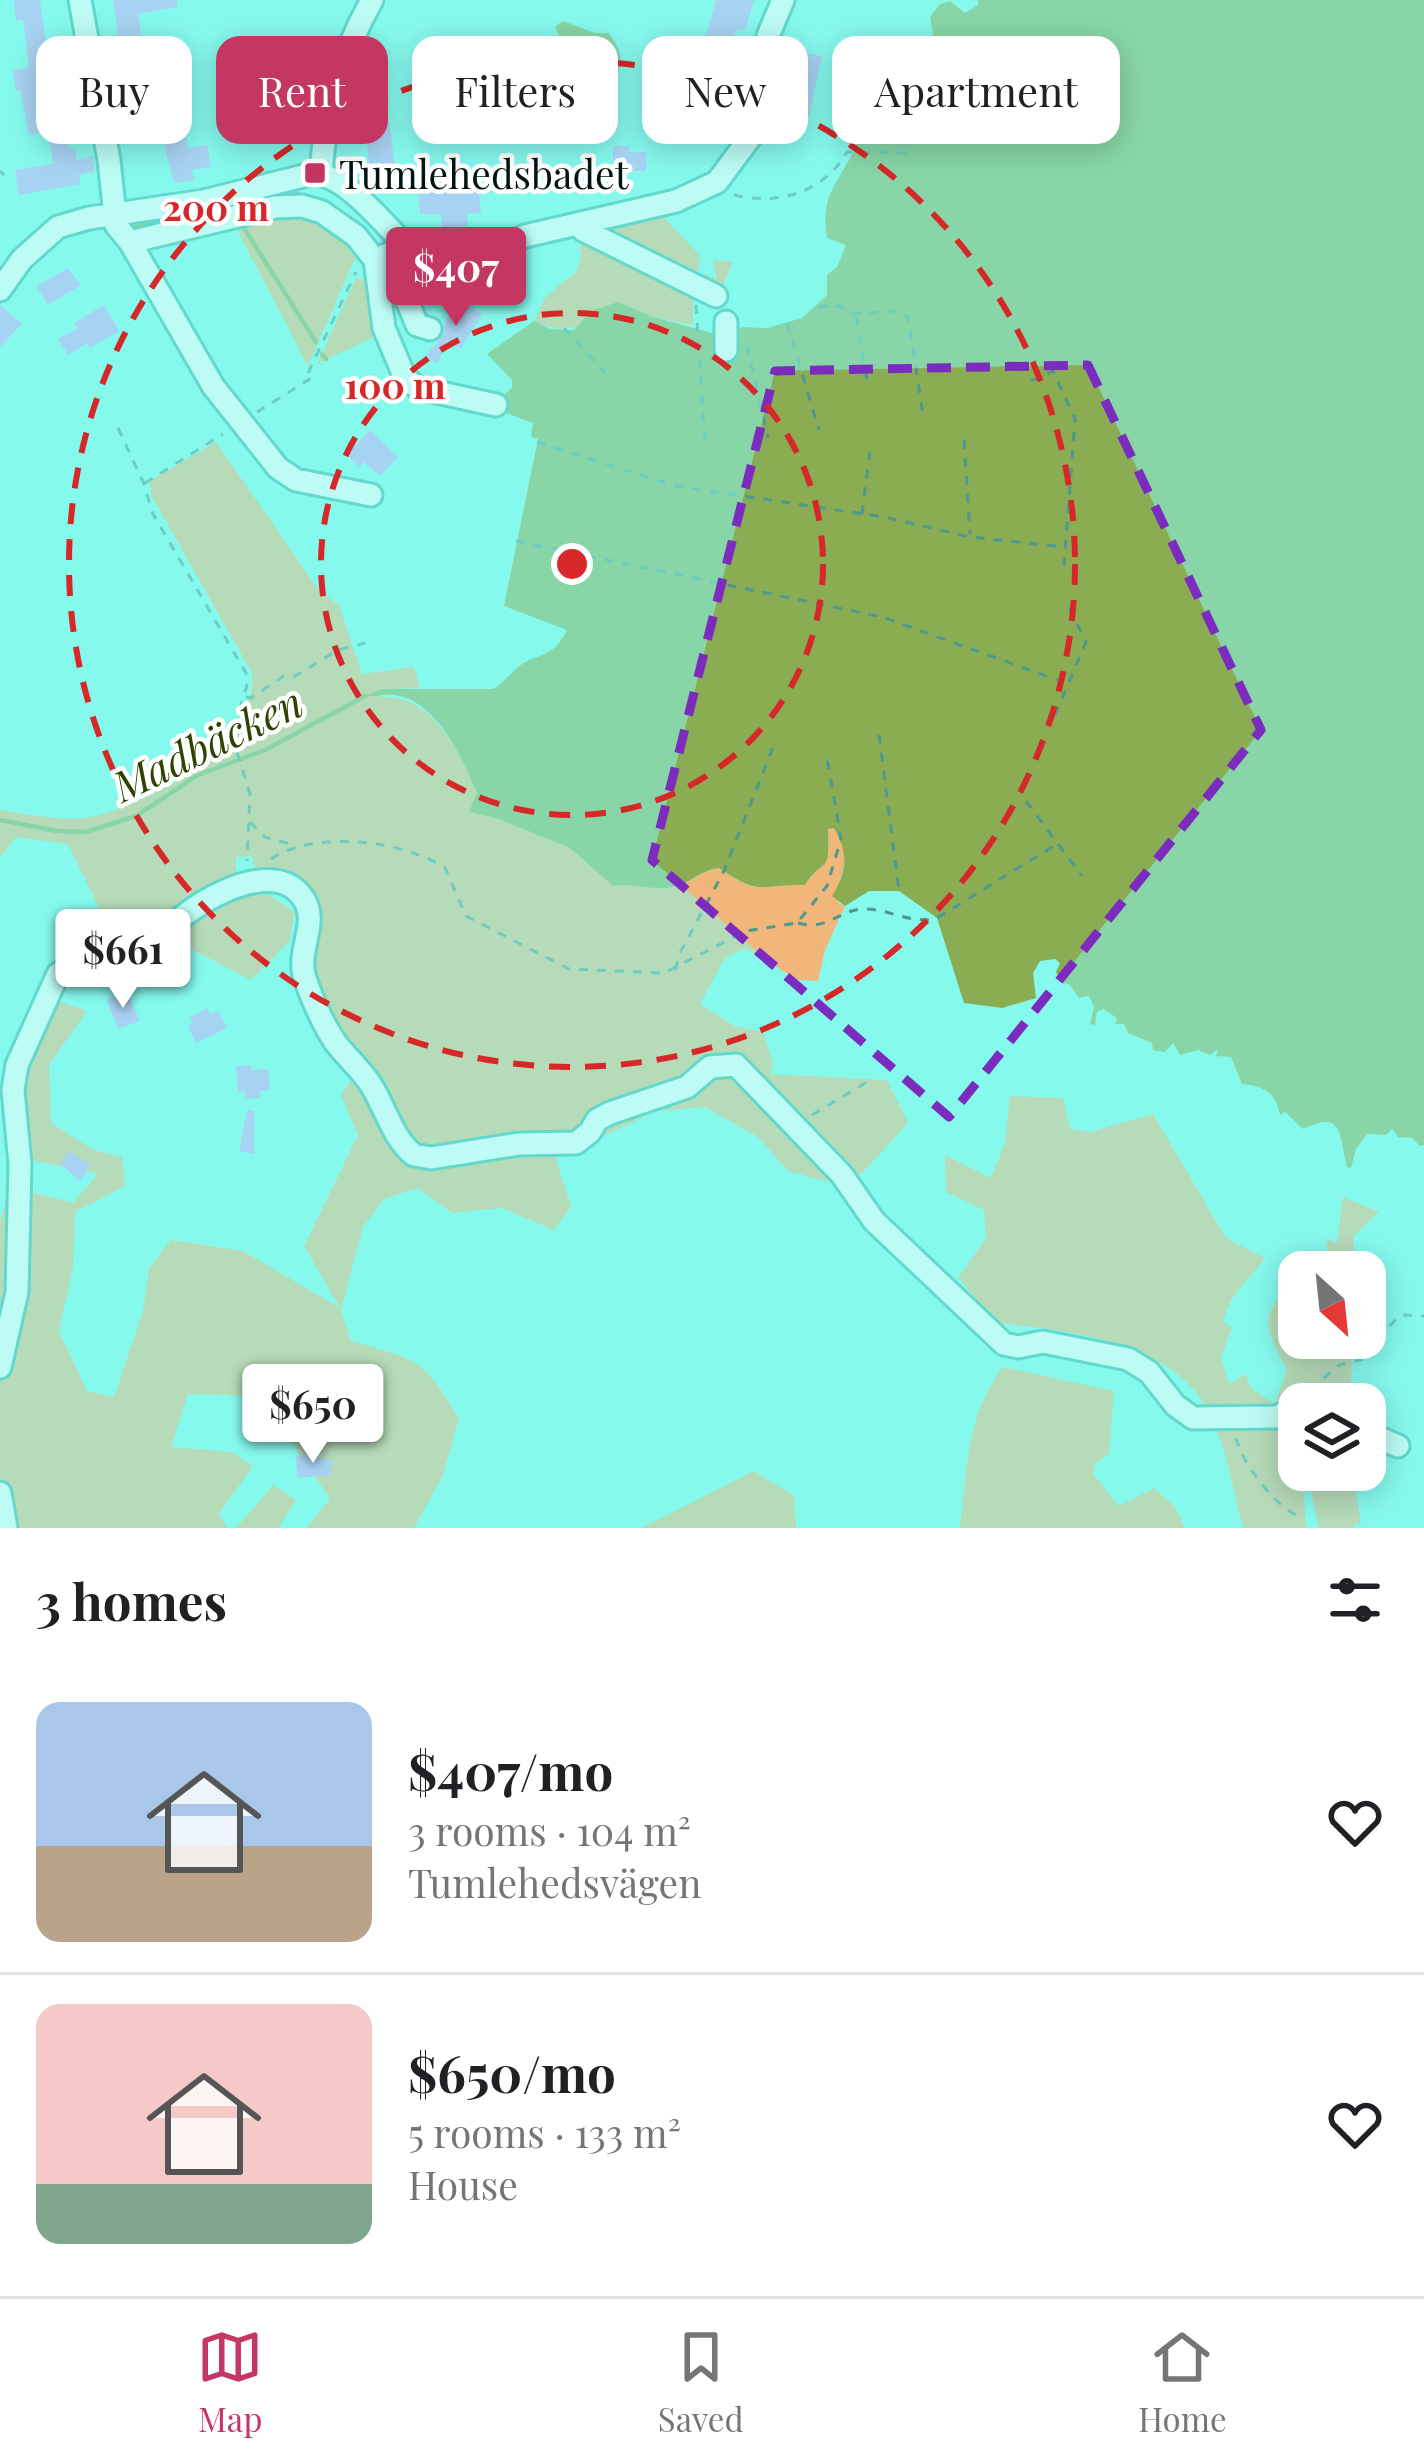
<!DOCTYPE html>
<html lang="en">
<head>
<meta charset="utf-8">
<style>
	body { margin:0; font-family:"Playfair Display",serif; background:#f2f2f2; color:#202124; height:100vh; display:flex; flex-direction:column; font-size:45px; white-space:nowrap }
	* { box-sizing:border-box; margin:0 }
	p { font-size:39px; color:#757577 }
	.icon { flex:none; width:66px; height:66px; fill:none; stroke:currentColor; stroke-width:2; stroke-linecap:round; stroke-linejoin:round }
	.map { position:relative; height:1528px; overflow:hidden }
	.details { display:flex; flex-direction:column; background:#fff; flex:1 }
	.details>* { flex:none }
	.top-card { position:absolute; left:36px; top:36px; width:1353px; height:108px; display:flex; gap:24px }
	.needle { width:78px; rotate:153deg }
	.buttons { position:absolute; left:1278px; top:1251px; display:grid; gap:24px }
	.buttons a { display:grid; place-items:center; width:108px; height:108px; border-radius:24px; background:#fff; box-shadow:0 6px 30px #0003; font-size:60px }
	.price { position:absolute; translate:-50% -102px; padding:0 27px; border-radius:12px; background:#fff; color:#222; font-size:39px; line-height:78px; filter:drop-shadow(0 3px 6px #0008) }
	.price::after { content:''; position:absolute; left:50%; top:72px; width:36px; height:27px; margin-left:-18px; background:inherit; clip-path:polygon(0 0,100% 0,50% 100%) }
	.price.on { background:#c53763; color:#fff }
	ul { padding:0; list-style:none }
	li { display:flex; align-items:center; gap:36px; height:300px; padding:0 36px }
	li+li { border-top:3px solid #e0e0e0 }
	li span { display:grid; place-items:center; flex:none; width:336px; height:240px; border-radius:24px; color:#555 }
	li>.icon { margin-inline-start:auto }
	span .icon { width:144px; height:144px; fill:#fffc; stroke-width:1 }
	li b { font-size:51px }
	h2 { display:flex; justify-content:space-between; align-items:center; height:144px; padding:0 36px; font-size:51px }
	.tag { padding:0 42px; border-radius:24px; background:#fff; box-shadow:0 6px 30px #0003; font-size:42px; line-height:108px }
	.tag.on { background:#c53763; color:#fff }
	.menu { display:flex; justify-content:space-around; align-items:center; height:168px; border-top:3px solid #e0e0e0; background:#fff; font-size:33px; color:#757577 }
	.menu a { display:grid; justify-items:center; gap:6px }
	.menu .on { color:#c53763 }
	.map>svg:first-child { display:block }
	.green { fill:#f0b67a }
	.water { fill:#8aac52 }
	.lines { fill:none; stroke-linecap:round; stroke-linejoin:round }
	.stream { stroke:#8aac52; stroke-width:4.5 }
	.building { fill:#cfa5f9 }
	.minor-casing { stroke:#36b1a6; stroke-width:27 }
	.path { stroke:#4d9991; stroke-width:3; stroke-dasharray:9 9; stroke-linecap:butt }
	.minor { stroke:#fff; stroke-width:21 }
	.marked { fill:none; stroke:#7b2cbf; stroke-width:9; stroke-dasharray:24 15; stroke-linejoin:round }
	.ring { fill:none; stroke:#d62828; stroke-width:6; stroke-dasharray:21 15 }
	.poi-dot { fill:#c53763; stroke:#fff; stroke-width:4.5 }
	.labels { text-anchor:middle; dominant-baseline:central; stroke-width:9; stroke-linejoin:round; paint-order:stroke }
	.poi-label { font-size:39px; fill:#001513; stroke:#fff; text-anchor:start }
	.water-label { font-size:42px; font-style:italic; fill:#2e4300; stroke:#fff }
	.centre { fill:#d62828; stroke:#fff; stroke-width:6 }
	.ring-label { font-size:36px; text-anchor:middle; font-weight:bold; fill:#d62828; stroke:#fff; stroke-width:9; stroke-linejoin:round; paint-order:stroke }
</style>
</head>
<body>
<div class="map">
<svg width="1424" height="1528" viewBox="0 0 1424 1528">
	<rect width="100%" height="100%" fill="#86f9ed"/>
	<path class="green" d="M 657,211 L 700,255 L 698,278 L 702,280 L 705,274 L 717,279 L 713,260 L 733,262 L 720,292 L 693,296 L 693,325 L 653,317 L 618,302 C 585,322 573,339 534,321 L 546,296 L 576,272 L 581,256 L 579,232 Z
		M 310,214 L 359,249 L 308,366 L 232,220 Z
		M 356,278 L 373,282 L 380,334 L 317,364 Z
		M 216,442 L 316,586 L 339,606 L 362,674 L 414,667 L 420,688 L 381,689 L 378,697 C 432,692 459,751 477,793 L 470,812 L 496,818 L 570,848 L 614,886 C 634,883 653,892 673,887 C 690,884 702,870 719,868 C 760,897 760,884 805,885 C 825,856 830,874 828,829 L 835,828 C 857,871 833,873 838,903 L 845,906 L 825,950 L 818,981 L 798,980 L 745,948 L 724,959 L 700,1004 L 735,1026 L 763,1032 L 773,1063 L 770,1074 L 887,1080 L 908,1123 L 863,1172 L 840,1185 L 788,1171 L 758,1137 L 705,1107 L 656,1111 L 556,1159 L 571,1207 L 554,1230 L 502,1208 L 452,1213 L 418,1188 L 384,1199 L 363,1227 L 341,1310 L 351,1341 C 418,1360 424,1358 459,1419 L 442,1477 L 414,1528 L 306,1528 L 330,1499 L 286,1433 L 259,1421 L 255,1396 L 188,1394 L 171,1447 L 231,1452 L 253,1466 L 219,1514 L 227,1528 L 0,1528 L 0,1222 L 10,1186 L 73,1203 L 98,1174 L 31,1160 C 12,1092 25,1061 52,999 L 87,1011 L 49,1065 L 51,1123 L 94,1150 L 122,1157 L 125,1186 L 75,1212 L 73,1267 L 59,1331 L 87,1391 L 114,1397 L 143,1311 L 149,1268 L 171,1240 L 243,1251 L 340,1308 L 304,1246 L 358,1135 L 341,1095 L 363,1063 L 332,1023 L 331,1009 L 311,973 L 317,916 L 256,873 L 252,856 L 236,857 L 236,880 L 242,892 L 269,895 L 295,912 L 289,942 L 251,980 L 154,930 L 101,940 L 100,910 L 68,844 L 16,837 L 0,858 L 0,810 C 28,814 57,821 85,818 C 125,813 205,768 237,743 C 238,714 254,705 252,673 L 151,495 L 150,481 Z
		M 1010,1096 L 1063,1098 L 1070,1129 L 1091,1132 L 1153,1114 L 1226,1238 L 1265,1258 C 1247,1283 1231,1291 1223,1322 L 1232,1327 L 1221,1358 L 1229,1384 L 1245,1374 L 1252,1389 L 1275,1404 L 1287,1370 C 1259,1317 1262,1318 1299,1273 L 1299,1338 L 1352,1338 L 1351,1404 L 1299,1404 L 1299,1470 L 1302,1470 L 1306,1528 L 1243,1528 C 1232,1487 1225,1432 1199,1396 C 1158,1340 1059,1329 996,1323 L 958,1278 L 986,1238 L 984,1210 L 946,1192 L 945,1155 L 991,1178 L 1005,1143 Z
		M 1343,1197 L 1379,1212 L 1353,1237 L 1356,1272 L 1328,1272 L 1327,1239 L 1337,1243 Z
		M 1003,1367 L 1114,1391 L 1109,1454 L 1095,1464 L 1093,1474 L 1119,1506 L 1154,1488 L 1175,1507 L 1185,1528 L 960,1528 C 967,1470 966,1415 1003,1367 Z
		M 1313,1470 L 1353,1475 L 1361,1524 L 1355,1523 L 1353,1528 L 1319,1528 L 1309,1483 Z
		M 754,1471 L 794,1496 L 796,1528 L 642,1528 Z
		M 273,1485 L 296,1500 L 278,1528 L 236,1528 Z"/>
	<path class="water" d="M 978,0 L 1424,0 L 1424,1145 L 1420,1146 L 1412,1138 L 1398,1137 L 1392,1129 L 1386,1135 L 1367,1134 L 1356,1149 L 1351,1168 L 1347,1167 C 1338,1135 1345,1109 1303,1129 L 1285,1112 L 1280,1115 C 1275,1091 1265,1087 1242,1084 L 1231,1057 L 1216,1056 L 1218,1049 L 1210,1055 L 1198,1050 L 1180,1055 L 1173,1043 L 1165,1052 L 1153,1050 L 1152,1043 L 1128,1033 L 1124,1024 L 1115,1024 L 1117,1018 L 1103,1009 L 1097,1012 L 1095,1025 L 1090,1024 L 1094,1007 L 1089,996 L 1079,998 L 1069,984 L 1062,983 L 1056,972 L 1060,963 L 1055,959 L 1040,961 L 1033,973 L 1036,998 L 1002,1008 L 964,1003 L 937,918 L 899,891 L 869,891 L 845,906 L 832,896 C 847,871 849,855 834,828 L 828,829 C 830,878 824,855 805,885 C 760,884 761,897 719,868 C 701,870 689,884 673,887 C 653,891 634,883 613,886 L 570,848 L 496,818 L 469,812 L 477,793 C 462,758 437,700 394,695 C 385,694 375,697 365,696 L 381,689 L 493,689 C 504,682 509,675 517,668 C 537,651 552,661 567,630 L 504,606 L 538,439 L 531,437 L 533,423 L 495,409 L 496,401 L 512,388 L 512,380 L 487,354 L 534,321 L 551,329 L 574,330 L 591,311 L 618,302 L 653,317 L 719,335 L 743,327 L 767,328 L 802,318 L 827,295 L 827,275 L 837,267 L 846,245 L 827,238 C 819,192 841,182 856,145 C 860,136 861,125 863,116 L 907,113 L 923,81 L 945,86 L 963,78 L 967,68 L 964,56 L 937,56 L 930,17 L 940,4 L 950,1 L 965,13 L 978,5 Z
		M 563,21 L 595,33 L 609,33 C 618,47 625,58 617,74 C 589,81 565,52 555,27 Z"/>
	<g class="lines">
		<path class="stream" d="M 268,196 L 291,190 L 302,196
			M 242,225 L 316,342
			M 133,227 L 192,213
			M 322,354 L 326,359
			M 0,820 L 57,831 L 86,832 L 136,816 L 198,775 L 265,750 L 365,696"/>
	</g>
	<path class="building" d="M 14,0 L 40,0 L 49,64 L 63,62 L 65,73 L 78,71 L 85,110 L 62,115 L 69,149 L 75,148 L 77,160 L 93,156 L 95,171 L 79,175 L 81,184 L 19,195 L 15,170 L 53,164 L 48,131 L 29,135 L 20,90 L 16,91 L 13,70 L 29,67 L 23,19 L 16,20 Z
		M 113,0 L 177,0 L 177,7 L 138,14 L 143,45 L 163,42 L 167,65 L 148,68 L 153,100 L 172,96 L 180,139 L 186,137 L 188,148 L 207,145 L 211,167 L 192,170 L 194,180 L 174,183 L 160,131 L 138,135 L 134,112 L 130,113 L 127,93 L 131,93 L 125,58 L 121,59 Z
		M 716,0 L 754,0 L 745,31 L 736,29 L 717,97 L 684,88 L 689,75 L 669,69 L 675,51 L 695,57 L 700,42 L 704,43 Z
		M 787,49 L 822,56 L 809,116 L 778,110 L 782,91 L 774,90 L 778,68 L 783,69 Z
		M 277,68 L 280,78 L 315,69 L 325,72 L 317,99 L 308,96 L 281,102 L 283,108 L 267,113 L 265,106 L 250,110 L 244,87 L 260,83 L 257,73 Z
		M 360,96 L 362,108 L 387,110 L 395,164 L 370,168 L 364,124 L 349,126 L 349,97 Z
		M 613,146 L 629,146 L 628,152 L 646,152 L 646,171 L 613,171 Z
		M 479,188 L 481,213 L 467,214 L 468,226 L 442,228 L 441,214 L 420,214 L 418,193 Z
		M 68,268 L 81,285 L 48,305 L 36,286 Z
		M 459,300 L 482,314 L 461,349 L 447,340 L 438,363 L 424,358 L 444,334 L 444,324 Z
		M 0,305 L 22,324 L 0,347 Z
		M 104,305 L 119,331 L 90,348 L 87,343 L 68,355 L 58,339 L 78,328 L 74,323 Z
		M 370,430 L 398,457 L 380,476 L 364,462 L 360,467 L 346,455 Z
		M 127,993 L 140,1021 L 118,1029 L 107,1000 Z
		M 207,1008 L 210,1014 L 218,1010 L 227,1028 L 196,1043 L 188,1026 L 193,1023 L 190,1017 Z
		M 251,1065 L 251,1070 L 268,1069 L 270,1090 L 260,1091 L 260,1098 L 245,1099 L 245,1091 L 238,1092 L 236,1066 Z
		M 247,1110 L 254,1111 L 254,1154 L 239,1151 Z
		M 69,1151 L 91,1165 L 80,1181 L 60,1164 Z
		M 319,1455 L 319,1459 L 332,1459 L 331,1475 L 297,1478 L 296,1456 Z"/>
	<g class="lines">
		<defs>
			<path id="minor" d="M 80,0 L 109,160 L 116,225 L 130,242 L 213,386 L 278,468 L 296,480 L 371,495
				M 321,173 C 325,112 342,53 372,0
				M 580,225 L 583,230 L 716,296
				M 130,242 L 275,207 L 302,206 L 322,212 L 356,236 L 375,260 L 384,328 L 405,378 L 418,388 L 496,405
				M 375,260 L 388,254 L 417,325 L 430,329
				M 0,290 L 22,259 L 58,227 L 89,218 L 204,201 L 315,173 C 369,182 413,280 460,274 C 486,270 502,245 525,236 L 676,201 L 717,182 L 752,135 L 768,36 L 783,0
				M 726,322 L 726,350
				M 0,1367 L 17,1292 L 20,1164 L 13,1090 L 17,1065 L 58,974 L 97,951 L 137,940 L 158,942 C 178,910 267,855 300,894 C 322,919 297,947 304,975 C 310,995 323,1024 335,1042 C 346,1057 361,1069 371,1085 C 385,1107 393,1139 414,1155 L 431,1158 L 519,1144 L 576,1143 L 590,1132 L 597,1120 L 610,1113 L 687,1087 L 710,1067 L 736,1065 L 842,1175 L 874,1221 L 1004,1344 L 1018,1347 L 1043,1342 L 1128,1359 L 1149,1372 L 1175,1405 L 1193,1418 L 1277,1417 L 1299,1405
				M 1365,1432 L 1398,1446
				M 0,1493 L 6,1528"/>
		</defs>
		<use href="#minor" class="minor-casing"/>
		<path class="path" d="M 0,171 L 4,175
			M 734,195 C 779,206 824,192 847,152 L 911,153
			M 696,305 L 705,441
			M 818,307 L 840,306 L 851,314 L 896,311 L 908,317 L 923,415
			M 856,317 L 868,386
			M 787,323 L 819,430
			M 564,328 L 605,373
			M 747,346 L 768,438
			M 308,373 L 356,272
			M 1031,381 L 1053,371 L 1075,419 L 1064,566
			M 257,412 L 313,377 L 311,371
			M 118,428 L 144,484 L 153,514 L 246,673 L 247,685 L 232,736 L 250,794 L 247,861
			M 964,440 L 970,534
			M 537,442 L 676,486 L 884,517 L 970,537 L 1065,547
			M 145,483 L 223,434
			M 862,514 L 870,451
			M 516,541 L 882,617 L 1069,684
			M 246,697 L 251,698 L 284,676 L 295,676 L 338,650 L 365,643
			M 1055,715 L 1086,642 L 1067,603
			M 879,735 L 899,891
			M 1026,801 L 1082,876
			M 250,822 L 265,837 L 293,845
			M 271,859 C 313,830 404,840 445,868 L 466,916 L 569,969 L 664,973 L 746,931 L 797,923 L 827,886 L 841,839 L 827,758
			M 798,923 C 828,931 837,911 862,909 C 889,908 910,925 937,918 L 1057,844
			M 675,970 L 681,951 L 724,871 L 775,742
			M 812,1115 L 872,1079
			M 1310,1390 L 1339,1365 L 1372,1357 L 1388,1327 L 1401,1315 L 1424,1316
			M 1236,1438 C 1243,1465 1275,1506 1300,1517"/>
		<use href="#minor" class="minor"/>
	</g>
	<path d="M0 0H1424V1528H0ZM 1088,365 L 1261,730 L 949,1117 L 652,860 L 775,371 Z" fill="#86f9ed" fill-opacity=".55" fill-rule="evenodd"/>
	<path class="marked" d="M 1088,365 L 1261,730 L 949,1117 L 652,860 L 775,371 Z"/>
	<g class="ring">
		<circle cx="572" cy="564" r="251"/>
		<circle cx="572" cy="564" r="503"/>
	</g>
	<rect class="poi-dot" x="303" y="161" width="24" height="24" rx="6"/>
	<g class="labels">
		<g class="poi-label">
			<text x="339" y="173">Tumlehedsbadet</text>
		</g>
		<g class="water-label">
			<text transform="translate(207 743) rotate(-26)">Madbäcken</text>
		</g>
	</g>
	<circle cx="572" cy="564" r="18" class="centre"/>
	<g class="ring-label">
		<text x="216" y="221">200 m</text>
		<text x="395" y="399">100 m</text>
	</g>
</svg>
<div class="buttons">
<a><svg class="needle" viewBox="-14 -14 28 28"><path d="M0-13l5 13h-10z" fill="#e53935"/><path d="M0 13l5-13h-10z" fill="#757577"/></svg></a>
<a><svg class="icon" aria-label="layers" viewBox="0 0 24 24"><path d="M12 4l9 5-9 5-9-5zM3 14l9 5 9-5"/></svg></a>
</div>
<b class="price on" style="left:456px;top:329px">$407</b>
<b class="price" style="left:123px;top:1011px">$661</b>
<b class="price" style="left:313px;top:1466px">$650</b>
<div class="top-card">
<a class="tag">Buy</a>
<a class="tag on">Rent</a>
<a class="tag">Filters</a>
<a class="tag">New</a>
<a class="tag">Apartment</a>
</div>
</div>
<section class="details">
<h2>3 homes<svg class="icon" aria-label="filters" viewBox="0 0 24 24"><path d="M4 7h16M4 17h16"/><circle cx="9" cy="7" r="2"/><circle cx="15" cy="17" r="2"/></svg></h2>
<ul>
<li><span style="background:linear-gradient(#a9c7e8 60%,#b9a48a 0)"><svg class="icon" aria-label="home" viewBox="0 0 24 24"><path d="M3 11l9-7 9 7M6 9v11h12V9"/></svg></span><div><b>$407/mo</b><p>3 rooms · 104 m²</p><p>Tumlehedsvägen</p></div><svg class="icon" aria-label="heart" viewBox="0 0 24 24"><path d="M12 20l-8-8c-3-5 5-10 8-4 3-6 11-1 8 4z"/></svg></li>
<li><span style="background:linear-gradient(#f6c9c9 75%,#7fa58c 0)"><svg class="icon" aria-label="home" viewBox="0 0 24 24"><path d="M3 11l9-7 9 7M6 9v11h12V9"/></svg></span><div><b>$650/mo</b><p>5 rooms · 133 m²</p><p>House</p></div><svg class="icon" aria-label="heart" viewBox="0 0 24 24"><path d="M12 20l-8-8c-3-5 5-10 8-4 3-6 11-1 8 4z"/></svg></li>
</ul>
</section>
<nav class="menu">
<a class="on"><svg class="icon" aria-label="map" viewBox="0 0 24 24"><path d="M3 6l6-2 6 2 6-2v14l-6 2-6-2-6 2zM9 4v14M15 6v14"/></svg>Map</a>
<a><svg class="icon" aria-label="saved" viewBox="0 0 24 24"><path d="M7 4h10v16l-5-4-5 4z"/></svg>Saved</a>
<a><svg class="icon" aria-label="home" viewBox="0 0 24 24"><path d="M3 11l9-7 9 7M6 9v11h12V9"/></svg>Home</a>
</nav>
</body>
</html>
